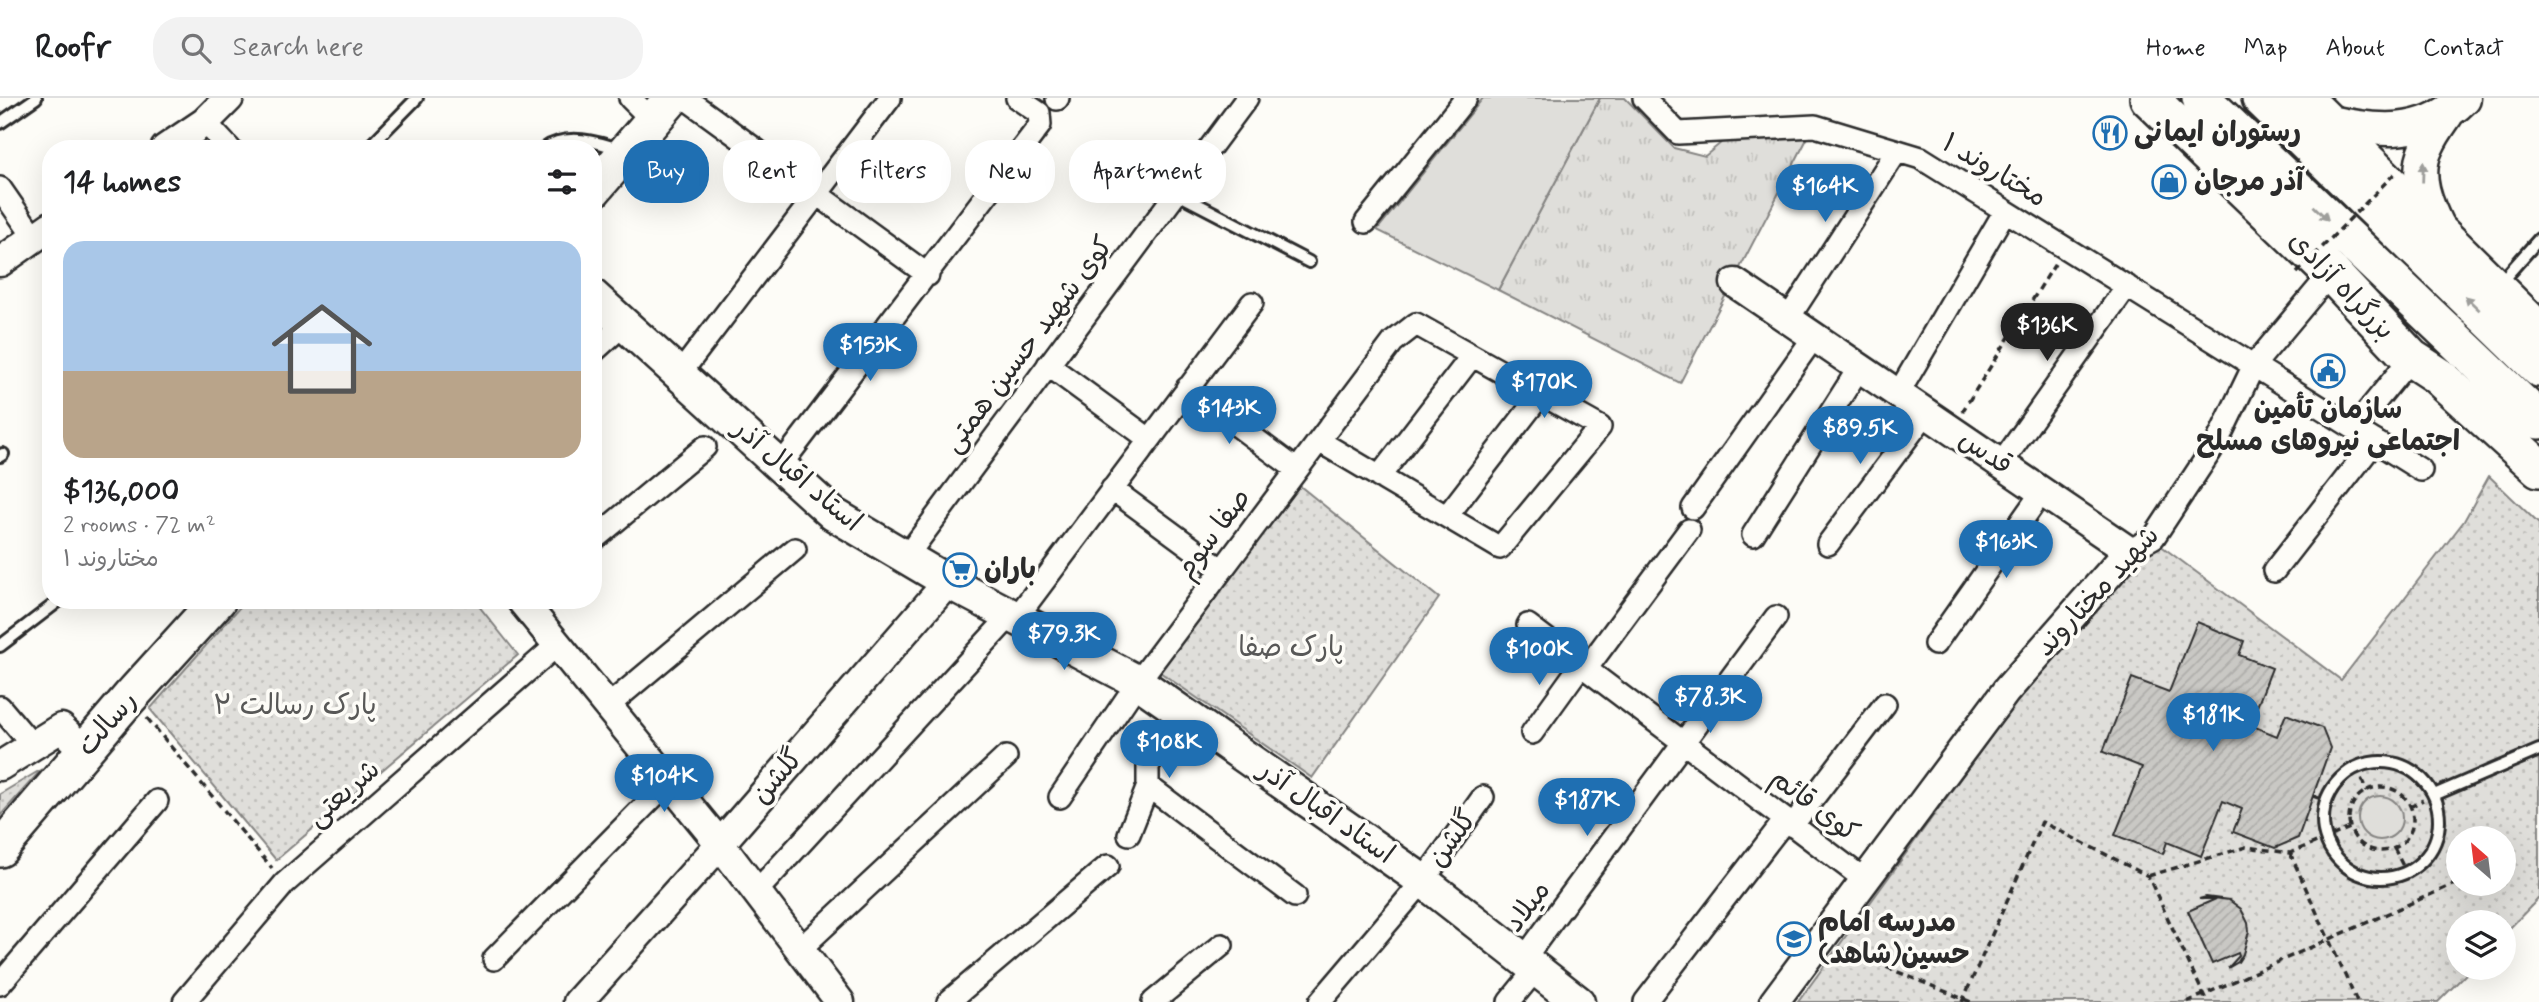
<!DOCTYPE html>
<html lang="en">
<head>
<meta charset="utf-8">
<style>
	body { margin:0; font-family:Mynerve,"Playpen Sans Arabic",sans-serif; background:#f2f2f2; color:#202124; height:100vh; display:flex; flex-direction:column; font-size:26px; white-space:nowrap }
	* { box-sizing:border-box; margin:0 }
	p { font-size:23px; color:#757577 }
	.icon { flex:none; width:38px; height:38px; fill:none; stroke:currentColor; stroke-width:2; stroke-linecap:round; stroke-linejoin:round }
	.map { position:relative; flex:1; overflow:hidden }
	.side { position:absolute; left:42px; top:42px; width:560px; height:469px; display:flex; flex-direction:column; background:#fff; border-radius:28px; box-shadow:0 7px 28px #0002 }
	.side>* { flex:none }
	.banner { position:absolute; left:623px; top:42px; width:665px; height:63px; display:flex; gap:14px }
	.needle { width:46px; rotate:332deg }
	.fabs { position:absolute; left:2446px; top:728px; display:grid; gap:14px }
	.fabs a { display:grid; place-items:center; width:70px; height:70px; border-radius:50%; background:#fff; box-shadow:0 7px 28px #0002; font-size:35px }
	.price { position:absolute; translate:-50% -60px; padding:0 16px; border-radius:24px; background:#1f6fb2; color:#fff; font-size:23px; line-height:46px; filter:drop-shadow(0 2px 4px #0008) }
	.price::after { content:''; position:absolute; left:50%; top:42px; width:21px; height:16px; margin-left:-10px; background:inherit; clip-path:polygon(0 0,100% 0,50% 100%) }
	.price.selected { background:#222; color:#fff }
	ul { padding:0; list-style:none }
	li { display:grid; align-content:center; gap:14px; height:371px; padding:0 21px }
	li span { display:grid; place-items:center; height:217px; border-radius:21px; color:#555 }
	li>.icon { margin-inline-start:auto }
	span .icon { width:126px; height:126px; fill:#fffc; stroke-width:1 }
	li b { font-size:30px }
	h2 { display:flex; justify-content:space-between; align-items:center; height:84px; padding:0 21px; font-size:30px }
	.chip { padding:0 24px; border-radius:28px; background:#fff; box-shadow:0 7px 28px #0002; font-size:24px; line-height:63px }
	.chip.selected { background:#1f6fb2; color:#fff }
	header { display:flex; align-items:center; gap:42px; box-sizing:border-box; height:98px; padding:0 35px; background:#fff; border-bottom:2px solid #e0e0e0 }
	header strong { font-size:33px }
	nav { display:flex; gap:38px; margin-inline-start:auto; font-size:24px }
	.search { width:490px; height:63px; background:#f2f2f2; display:flex; align-items:center; gap:18px; box-sizing:border-box; padding:0 24px; border-radius:28px; color:#757577; font-size:26px }
	.map>svg:first-child { display:block }
	.grass { fill:url(#grass-tufts); stroke:#858482; stroke-width:2 }
	.park { fill:url(#park-dots); stroke:#858482; stroke-width:2; fill-rule:evenodd }
	.garden { fill:#dfdeda; stroke:#858482; stroke-width:2 }
	.building { fill:url(#building-hatch); stroke:#2b2b2b; stroke-width:2 }
	.lines { fill:none; stroke-linecap:round; stroke-linejoin:round }
	.service-casing { stroke:#2b2b2b; stroke-width:16 }
	.minor-casing { stroke:#2b2b2b; stroke-width:26 }
	.tertiary-casing { stroke:#2b2b2b; stroke-width:33 }
	.secondary-casing { stroke:#2b2b2b; stroke-width:37 }
	.primary-casing { stroke:#2b2b2b; stroke-width:40 }
	.trunk-casing { stroke:#2b2b2b; stroke-width:42 }
	.path { stroke:#2b2b2b; stroke-width:3.5; stroke-dasharray:7 5; stroke-linecap:butt }
	.service { stroke:#fdfcf7; stroke-width:10 }
	.minor { stroke:#fdfcf7; stroke-width:21 }
	.tertiary { stroke:#fdfcf7; stroke-width:28 }
	.secondary { stroke:#fdfcf7; stroke-width:32 }
	.primary { stroke:#fdfcf7; stroke-width:35 }
	.trunk { stroke:#fdfcf7; stroke-width:37 }
	.path-bridge { stroke:#2b2b2b; stroke-width:3.5; stroke-dasharray:7 5; stroke-linecap:butt }
	.oneway { fill:#9e9e9b }
	.labels { text-anchor:middle; dominant-baseline:central; stroke-width:7; stroke-linejoin:round; paint-order:stroke }
	.poi-label { font-size:28px; font-weight:bold; fill:#2b2b2b; stroke:#fdfcf7; text-anchor:start }
	.street-label { font-size:28px; fill:#2b2b2b; stroke:#fdfcf7 }
	.park-label { font-size:28px; fill:#585857; stroke:#fdfcf7 }
</style>
</head>
<body>
<header>
<strong>Roofr</strong>
<div class="search"><svg class="icon" aria-label="search" viewBox="0 0 24 24"><circle cx="10" cy="10" r="6"/><path d="M15 15l6 6"/></svg>Search here</div>
<nav><a>Home</a><a>Map</a><a>About</a><a>Contact</a></nav>
</header>
<div class="map">
<svg width="2539" height="904" viewBox="0 0 2539 904">
	<defs>
		<pattern id="grass-tufts" width="24" height="20" patternUnits="userSpaceOnUse" patternTransform="scale(1.75)"><rect width="24" height="20" fill="#dfdeda"/><path d="M3 7l-1-3M5 7V3M7 7l1-3M15 17l-1-3M17 17v-4M19 17l1-3" fill="none" stroke="#c0bfbb"/></pattern>
		<pattern id="park-dots" width="8" height="8" patternUnits="userSpaceOnUse" patternTransform="scale(1.75)"><rect width="8" height="8" fill="#dfdeda"/><path d="M2 2h.1M6 6h.1" fill="none" stroke="#c0bfbb" stroke-width="1.8" stroke-linecap="round"/></pattern>
		<pattern id="building-hatch" width="6" height="6" patternUnits="userSpaceOnUse" patternTransform="scale(1.75)"><rect width="6" height="6" fill="#c9c8c4"/><path d="M-1 1l2-2M0 6l6-6M5 7l2-2" fill="none" stroke="#adaca9"/></pattern>
	</defs>
	<rect width="100%" height="100%" fill="#fdfcf7"/>
	<filter id="ink" filterUnits="userSpaceOnUse"><feTurbulence type="fractalNoise" baseFrequency=".0143" numOctaves="2"/><feDisplacementMap in="SourceGraphic" scale="14" xChannelSelector="R" yChannelSelector="G"/><feConvolveMatrix kernelMatrix="1 2 1 2 8 2 1 2 1" color-interpolation-filters="sRGB"/></filter>
	<g filter="url(#ink)">
		<path class="grass" d="M 1600,0 L 1625,0 L 1674,50 L 1705,58 L 1749,22 L 1808,39 L 1680,285 L 1498,192 Z"/>
		<path class="park" d="M 2489,378 L 2539,426 L 2539,800 L 2504,836 L 2504,824 L 2459,824 L 2459,870 L 2472,870 L 2438,904 L 1798,904 L 2013,608 L 2156,444 L 2341,582 L 2464,423 ZM 2459,740 L 2504,740 L 2504,786 L 2459,786 Z
			M 1300,388 L 1439,500 L 1312,680 L 1157,572 Z
			M 246,502 L 474,502 L 518,557 L 276,762 L 150,611 Z
			M 42,671 L 0,718 L 0,696 Z"/>
		<path class="garden" d="M 1483,0 L 1600,0 L 1498,192 L 1377,132 Z
			M2358 720a22 22 0 1 1 44 0a22 22 0 1 1-44 0Z"/>
		<path class="building" d="M 2197,524 L 2244,543 L 2239,557 L 2272,570 L 2250,627 L 2277,638 L 2286,616 L 2322,630 L 2330,650 L 2298,740 L 2275,750 L 2233,734 L 2242,711 L 2223,703 L 2201,758 L 2167,744 L 2163,756 L 2115,737 L 2142,669 L 2103,654 L 2132,580 L 2169,594 Z
			M 2206,799 L 2229,802 L 2241,811 L 2248,825 L 2249,833 L 2243,856 L 2238,864 L 2228,870 L 2239,858 L 2238,855 L 2212,866 L 2188,813 L 2216,801 L 2199,801 Z"/>
		<g class="lines">
			<defs>
				<path id="service" d="M 0,25 L 36,0
					M 367,51 L 417,0
					M 544,51 C 566,34 598,44 622,52
					M 1176,95 L 1309,164
					M 2499,186 L 2539,141
					M 0,358 L 3,356
					M 0,548 L 60,502
					M2323 722a58 58 0 1 1 116 0a58 58 0 1 1-116 0Z
					M 2434,697 L 2539,652"/>
				<path id="minor" d="M 630,0 L 653,23
					M 685,0 L 928,177
					M 1644,0 L 1678,35 L 1815,28 L 1921,60 L 2421,372
					M 1057,1 L 1058,0
					M 205,24 L 230,51
					M 0,90 L 34,139
					M 1366,124 L 1466,0
					M 1788,221 L 1897,53
					M 593,254 L 624,226
					M 1048,267 L 1149,341
					M 679,277 L 890,0
					M 1187,290 L 1297,372
					M 1898,296 L 2005,113
					M 2354,330 L 2411,260
					M 2001,366 L 2127,188
					M 780,368 L 1040,27 L 1039,15 L 1017,0
					M 1379,379 L 1472,258
					M 1112,391 L 1222,472
					M 1693,410 L 1814,239
					M 1447,418 L 1541,296
					M 1753,437 L 1859,270
					M 593,442 L 705,349
					M 1828,446 L 1926,315
					M 2129,453 L 2154,439 L 2218,342 L 2254,267 L 2331,175
					M 906,459 L 1247,0
					M 2274,473 L 2375,343
					M 1017,519 L 1252,205
					M 1528,527 L 1865,782
					M 1935,546 L 2042,394
					M 1586,571 L 1689,432
					M 608,608 L 795,451
					M 0,609 L 33,648
					M 1532,635 L 1581,567
					M 1148,688 L 1295,798
					M 1060,699 L 1138,584 L 1393,244 L 1416,226 L 1600,329 L 1500,450 L 1319,343
					M 1792,728 L 1885,606
					M 1129,736 L 1148,688 L 1148,668 L 1183,615
					M 756,794 L 1011,517
					M 799,852 L 1006,659
					M 494,861 L 669,683
					M 1523,862 L 1776,519
					M 0,886 L 157,703
					M 184,904 L 285,785 L 557,547
					M 948,904 L 1108,768
					M 1153,904 L 1222,847
					M 1320,904 L 1423,783 L 1483,699
					M 1509,904 L 1536,871
					M 1645,904 L 1785,722"/>
				<path id="tertiary" d="M 165,51 L 205,24 L 229,0
					M 0,164 L 51,128
					M 1735,185 L 2129,453 L 2006,593 L 1774,904
					M 521,502 L 720,746 L 840,904
					M 0,668 L 61,630 L 84,652
					M 578,904 L 720,746 L 948,484"/>
				<path id="secondary" d="M 2326,23 C 2375,34 2425,40 2464,0
					M 2440,134 C 2427,108 2413,77 2427,49 C 2432,37 2440,26 2447,16
					M 593,198 L 833,416 L 948,484 L 1138,584 L 1423,783 L 1578,904"/>
				<path id="primary" d="M 593,92 L 672,0
					M 0,751 L 130,599 L 218,502"/>
				<path id="trunk" d="M 2149,0 L 2331,175 L 2411,260 L 2437,277 L 2539,370
					M 2201,0 L 2539,322
					M 2261,0 L 2539,270
					M 2303,0 L 2539,233"/>
			</defs>
			<use href="#service" class="service-casing"/>
			<use href="#minor" class="minor-casing"/>
			<use href="#tertiary" class="tertiary-casing"/>
			<use href="#secondary" class="secondary-casing"/>
			<use href="#primary" class="primary-casing"/>
			<use href="#trunk" class="trunk-casing"/>
			<path class="path" d="M 1962,314 L 2055,166
				M 147,620 L 272,770
				M 2356,670 L 2367,693
				M2349 721a32 32 0 1 1 64 0a32 32 0 1 1-64 0Z
				M 2313,698 L 2327,703
				M 2410,709 L 2423,702
				M 2394,750 L 2406,774
				M 2290,755 L 2357,904
				M 2148,778 L 2246,749 L 2290,755 L 2350,730
				M 1842,851 L 1971,904
				M 1962,904 L 2042,724 L 2148,778 L 2207,904
				M 2187,904 L 2459,784"/>
			<use href="#service" class="service"/>
			<use href="#minor" class="minor"/>
			<use href="#tertiary" class="tertiary"/>
			<use href="#secondary" class="secondary"/>
			<use href="#primary" class="primary"/>
			<use href="#trunk" class="trunk"/>
			<path class="path-bridge" d="M 2297,175 L 2396,74"/>
		</g>
		<defs><path id="oneway-solid" d="M-6-.8H1V-3.2L6.5 0L1 3.2V.8H-6Z" transform="scale(1.75)"/></defs>
		<g class="oneway">
			<use href="#oneway-solid" transform="translate(2423 74) rotate(-88)"/>
			<use href="#oneway-solid" transform="translate(2321 115) rotate(44)"/>
			<use href="#oneway-solid" transform="translate(2472 205) rotate(-136)"/>
		</g>
	</g>
	<defs>
		<symbol id="restaurant-ring" viewBox="-11 -11 22 22"><circle r="9.5" fill="#fdfcf7" stroke="#1f6fb2" stroke-width="1.5"/><path d="M-5-6h1v4h1v-4h1v4h1v-4h1v5L-1.5 .5V6h-2V.5L-5-1ZM5-6V6H3V1.5H1.5Q1.5-4 5-6Z" fill="#1f6fb2"/></symbol>
		<symbol id="shop-ring" viewBox="-11 -11 22 22"><circle r="9.5" fill="#fdfcf7" stroke="#1f6fb2" stroke-width="1.5"/><path d="M-5-2.5h2.3a2.7 3.5 0 0 1 5.4 0H5L5.5 6h-11ZM-1.5-2.5h3a1.5 2.3 0 0 0-3 0Z" fill="#1f6fb2"/></symbol>
		<symbol id="civic-ring" viewBox="-11 -11 22 22"><circle r="9.5" fill="#fdfcf7" stroke="#1f6fb2" stroke-width="1.5"/><path d="M-.6-6.5H3V-4.5H.6V-3L4-1V1h2V6H-6V1h2V-1L-.6-3ZM-1.2 2.5V6h2.4V2.5Z" fill="#1f6fb2"/></symbol>
		<symbol id="supermarket-ring" viewBox="-11 -11 22 22"><circle r="9.5" fill="#fdfcf7" stroke="#1f6fb2" stroke-width="1.5"/><path d="M-6-5.5h2.5l.6 2H6L4.5 2H-2.5L-4.4-4H-6ZM-1.5 3.2a1.3 1.3 0 1 0 .1 0ZM3 3.2a1.3 1.3 0 1 0 .1 0Z" fill="#1f6fb2"/></symbol>
		<symbol id="school-ring" viewBox="-11 -11 22 22"><circle r="9.5" fill="#fdfcf7" stroke="#1f6fb2" stroke-width="1.5"/><path d="M0-5L7-2L0 1L-7-2ZM-4 1L0 2.5L4 1V4Q0 6-4 4Z" fill="#1f6fb2"/></symbol>
	</defs>
	<g fill-rule="evenodd">
		<use href="#restaurant-ring" x="2091" y="16" width="38" height="38"/>
		<use href="#shop-ring" x="2150" y="65" width="38" height="38"/>
		<use href="#civic-ring" x="2309" y="254" width="38" height="38"/>
		<use href="#supermarket-ring" x="941" y="453" width="38" height="38"/>
		<use href="#school-ring" x="1775" y="822" width="38" height="38"/>
	</g>
	<g class="labels">
		<g class="poi-label">
			<text x="2134" y="35">رستوران ایمانی</text>
			<text x="2194" y="84">آذر مرجان</text>
			<text x="2328" y="312" text-anchor="middle">سازمان تأمین<tspan x="2328" dy="32">اجتماعی نیروهای مسلح</tspan></text>
			<text x="984" y="472">باران</text>
			<text x="1818" y="825">مدرسه امام<tspan x="1818" dy="32">حسین(شاهد)</tspan></text>
		</g>
		<g class="street-label">
			<text transform="translate(1994 73) rotate(31)">مختاروند ۱</text>
			<text transform="translate(2341 188) rotate(46)">بزرگراه آزادی</text>
			<text transform="translate(1029 247) rotate(-53)">کوی شهید حسین همتی</text>
			<text transform="translate(1985 355) rotate(34)">قدس</text>
			<text transform="translate(797 378) rotate(40)">استاد اقبال آذر</text>
			<text transform="translate(1214 436) rotate(-53)">صفا سوم</text>
			<text transform="translate(2098 494) rotate(-47)">شهید مختاروند</text>
			<text transform="translate(108 626) rotate(-49)">رسالت</text>
			<text transform="translate(778 679) rotate(-49)">گلشن</text>
			<text transform="translate(344 696) rotate(-41)">شریعتی</text>
			<text transform="translate(1814 708) rotate(37)">کوی قائم</text>
			<text transform="translate(1326 715) rotate(35)">استاد اقبال آذر</text>
			<text transform="translate(1453 741) rotate(-54)">گلشن</text>
			<text transform="translate(1528 809) rotate(-53)">میلاد</text>
		</g>
		<g class="park-label">
			<text x="1291" y="550">پارک صفا</text>
			<text x="295" y="608">پارک رسالت ۲</text>
		</g>
	</g>
</svg>
<div class="fabs">
<a><svg class="needle" viewBox="-14 -14 28 28"><path d="M0-13l5 13h-10z" fill="#e53935"/><path d="M0 13l5-13h-10z" fill="#757577"/></svg></a>
<a><svg class="icon" aria-label="layers" viewBox="0 0 24 24"><path d="M12 4l9 5-9 5-9-5zM3 14l9 5 9-5"/></svg></a>
</div>
<b class="price" style="left:1825px;top:126px">$164K</b>
<b class="price selected" style="left:2047px;top:265px">$136K</b>
<b class="price" style="left:870px;top:285px">$153K</b>
<b class="price" style="left:1544px;top:322px">$170K</b>
<b class="price" style="left:1229px;top:348px">$143K</b>
<b class="price" style="left:1860px;top:368px">$89.5K</b>
<b class="price" style="left:2006px;top:482px">$163K</b>
<b class="price" style="left:1064px;top:574px">$79.3K</b>
<b class="price" style="left:1539px;top:589px">$100K</b>
<b class="price" style="left:1710px;top:637px">$78.3K</b>
<b class="price" style="left:2213px;top:655px">$181K</b>
<b class="price" style="left:1169px;top:682px">$108K</b>
<b class="price" style="left:664px;top:716px">$104K</b>
<b class="price" style="left:1587px;top:740px">$187K</b>
<div class="banner">
<a class="chip selected">Buy</a>
<a class="chip">Rent</a>
<a class="chip">Filters</a>
<a class="chip">New</a>
<a class="chip">Apartment</a>
</div>
<section class="side">
<h2>14 homes<svg class="icon" aria-label="filters" viewBox="0 0 24 24"><path d="M4 7h16M4 17h16"/><circle cx="9" cy="7" r="2"/><circle cx="15" cy="17" r="2"/></svg></h2>
<ul>
<li><span style="background:linear-gradient(#a9c7e8 60%,#b9a48a 0)"><svg class="icon" aria-label="home" viewBox="0 0 24 24"><path d="M3 11l9-7 9 7M6 9v11h12V9"/></svg></span><div><b>$136,000</b><p>2 rooms · 72 m²</p><p>مختاروند ۱</p></div></li>
</ul>
</section>
</div>
</body>
</html>
